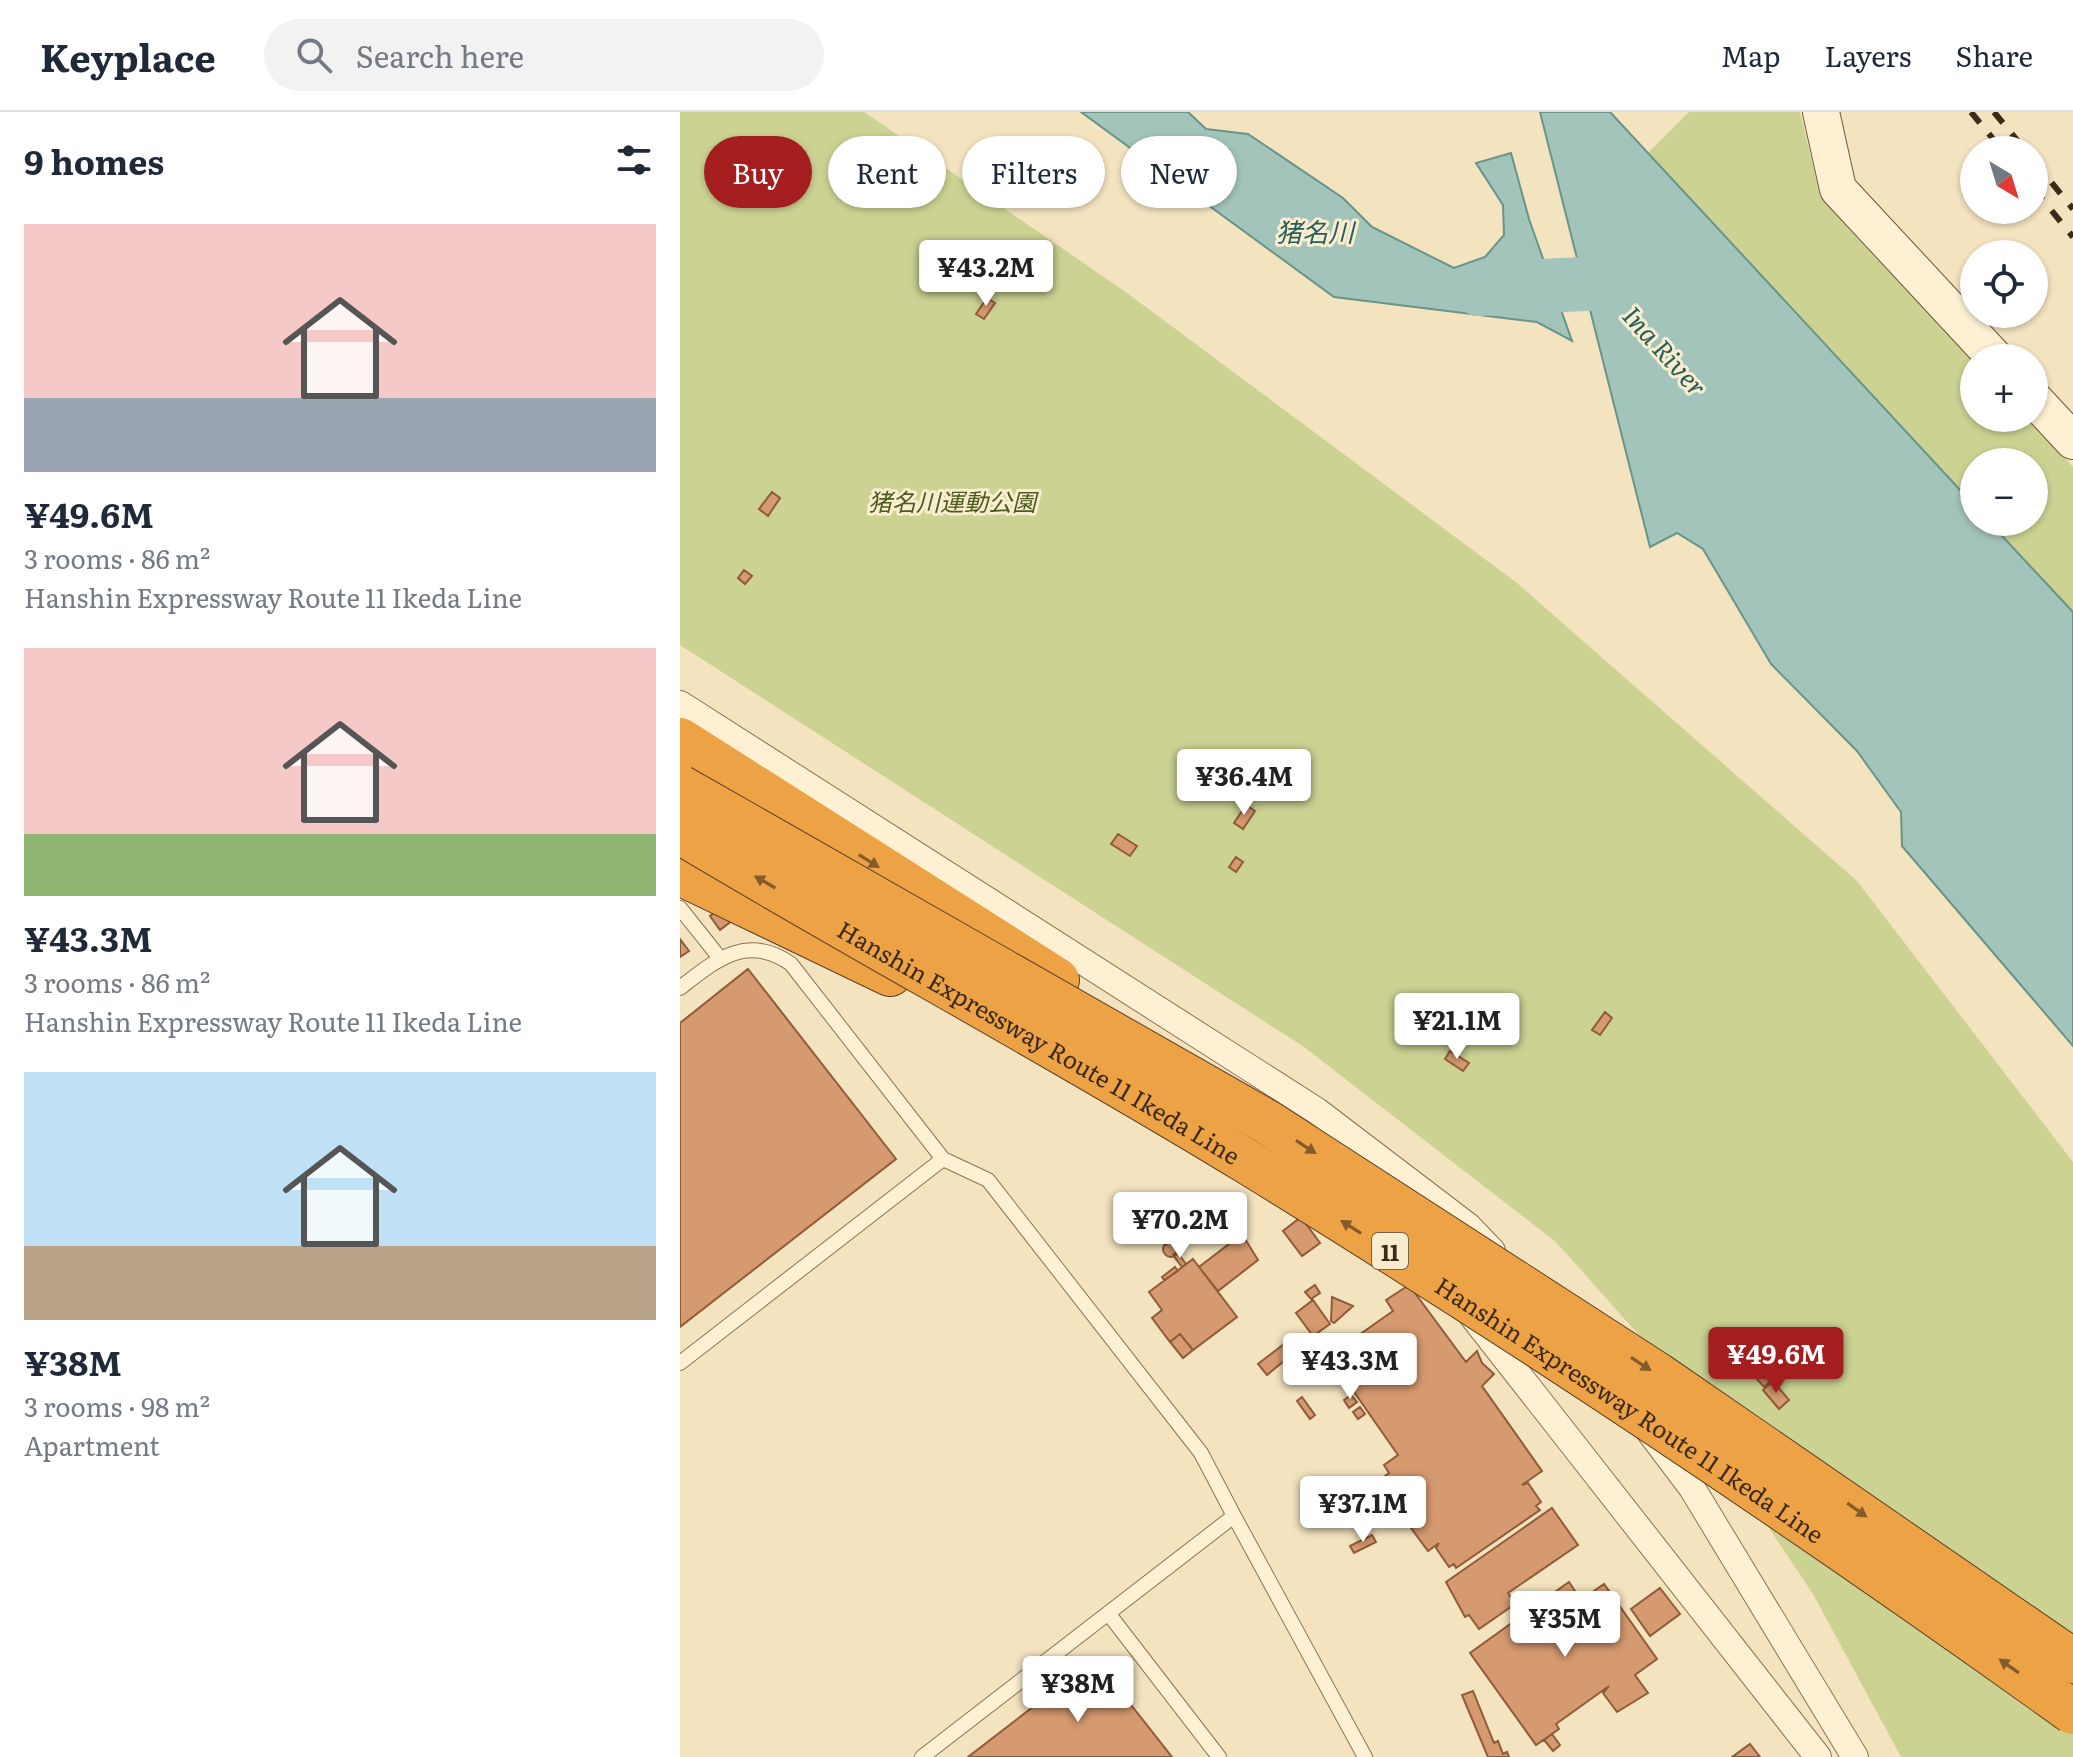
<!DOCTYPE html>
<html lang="en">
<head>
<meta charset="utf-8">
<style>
	body { margin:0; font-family:Literata,"Noto Sans JP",serif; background:#f2f2f3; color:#1f2937; height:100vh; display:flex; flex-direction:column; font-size:30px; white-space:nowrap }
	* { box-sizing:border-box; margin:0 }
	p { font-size:26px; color:#747a83 }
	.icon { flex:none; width:44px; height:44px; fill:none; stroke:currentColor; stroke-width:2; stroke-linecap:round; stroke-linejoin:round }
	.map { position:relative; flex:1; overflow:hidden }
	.sheet { display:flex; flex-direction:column; background:#fff; width:680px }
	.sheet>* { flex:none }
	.top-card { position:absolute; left:24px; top:24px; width:760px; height:72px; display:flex; gap:16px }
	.needle { width:52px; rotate:142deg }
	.controls { position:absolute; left:1280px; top:24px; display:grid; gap:16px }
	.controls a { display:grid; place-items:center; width:88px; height:88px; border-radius:50%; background:#fff; box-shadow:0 2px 6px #0004; font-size:40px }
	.price { position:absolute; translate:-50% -68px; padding:0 18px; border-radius:8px; background:#fff; color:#222; font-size:26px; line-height:52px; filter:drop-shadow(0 2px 4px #0008) }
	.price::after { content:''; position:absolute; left:50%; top:48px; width:24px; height:18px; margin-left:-12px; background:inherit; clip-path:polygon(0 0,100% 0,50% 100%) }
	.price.on { background:#a51e1f; color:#fff }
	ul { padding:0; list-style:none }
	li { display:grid; align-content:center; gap:16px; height:424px; padding:0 24px }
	li span { display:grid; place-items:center; height:248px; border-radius:0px; color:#555 }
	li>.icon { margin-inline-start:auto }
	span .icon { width:144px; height:144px; fill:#fffc; stroke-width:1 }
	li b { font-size:34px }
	h2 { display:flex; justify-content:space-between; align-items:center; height:96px; padding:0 24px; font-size:34px }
	.chip { padding:0 28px; border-radius:36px; background:#fff; box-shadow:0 2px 6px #0004; font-size:28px; line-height:72px }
	.chip.on { background:#a51e1f; color:#fff }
	header { display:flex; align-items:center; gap:48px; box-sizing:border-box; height:112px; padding:0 40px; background:#fff; border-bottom:2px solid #e0e1e3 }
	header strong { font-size:38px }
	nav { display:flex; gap:44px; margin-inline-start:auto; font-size:28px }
	.search { width:560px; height:72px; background:#f2f2f3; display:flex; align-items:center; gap:20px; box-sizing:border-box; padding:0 28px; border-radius:44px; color:#747a83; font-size:30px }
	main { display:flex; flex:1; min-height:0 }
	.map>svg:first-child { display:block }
	.green { fill:#cbd292 }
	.water { fill:#a3c4ba; stroke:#689489; stroke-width:2 }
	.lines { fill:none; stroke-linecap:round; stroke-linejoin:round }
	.river { stroke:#a3c4ba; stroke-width:54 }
	.building { fill:#d69a70; stroke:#905b38; stroke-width:2 }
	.lane-casing { stroke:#8e7355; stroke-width:16 }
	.street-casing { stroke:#8e7355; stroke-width:28 }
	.secondary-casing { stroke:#705438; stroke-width:38 }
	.highway-casing { stroke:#5b412a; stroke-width:46 }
	.lane { stroke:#fdf0d3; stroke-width:14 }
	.street { stroke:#fdf0d3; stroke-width:26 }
	.secondary { stroke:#fdf0d3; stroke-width:36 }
	.highway { stroke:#eda345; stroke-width:44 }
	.rail { stroke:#3c2b1b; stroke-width:6; stroke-dasharray:14 14; stroke-linecap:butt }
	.highway-bridge-casing { stroke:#5b412a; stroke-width:46; stroke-linecap:butt }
	.highway-bridge { stroke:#eda345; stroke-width:44 }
	.oneway { fill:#835b2c }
	.labels { text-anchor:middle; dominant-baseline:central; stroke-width:6; stroke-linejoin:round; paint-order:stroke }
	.shield { fill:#f9edd0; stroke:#756551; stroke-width:2 }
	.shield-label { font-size:22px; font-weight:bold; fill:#3c2b1b }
	.park-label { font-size:24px; font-style:italic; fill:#4c5b1f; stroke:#f9edd0 }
	.street-label { font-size:24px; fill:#3c2b1b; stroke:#f9edd0 }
	.water-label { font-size:26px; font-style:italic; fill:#295d5a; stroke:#f9edd0 }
</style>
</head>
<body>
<header>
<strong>Keyplace</strong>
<div class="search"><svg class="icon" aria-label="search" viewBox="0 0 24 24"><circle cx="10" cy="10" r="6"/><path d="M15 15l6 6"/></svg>Search here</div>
<nav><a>Map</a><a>Layers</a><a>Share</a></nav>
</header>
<main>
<section class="sheet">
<h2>9 homes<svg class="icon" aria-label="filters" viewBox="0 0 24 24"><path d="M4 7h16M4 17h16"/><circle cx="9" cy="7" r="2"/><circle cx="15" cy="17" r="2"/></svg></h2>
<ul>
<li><span style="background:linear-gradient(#f6c9c9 70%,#9aa5b1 0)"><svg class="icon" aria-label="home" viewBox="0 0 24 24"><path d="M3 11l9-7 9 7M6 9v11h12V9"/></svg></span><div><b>¥49.6M</b><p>3 rooms · 86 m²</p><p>Hanshin Expressway Route 11 Ikeda Line</p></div></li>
<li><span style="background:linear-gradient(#f6c9c9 75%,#8fb573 0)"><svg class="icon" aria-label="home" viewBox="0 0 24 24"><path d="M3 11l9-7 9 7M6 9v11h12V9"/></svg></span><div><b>¥43.3M</b><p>3 rooms · 86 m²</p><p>Hanshin Expressway Route 11 Ikeda Line</p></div></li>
<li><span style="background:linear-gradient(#bfe0f5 70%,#b9a48a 0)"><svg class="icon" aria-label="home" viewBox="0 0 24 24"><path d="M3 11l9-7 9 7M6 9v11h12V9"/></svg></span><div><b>¥38M</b><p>3 rooms · 98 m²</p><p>Apartment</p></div></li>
</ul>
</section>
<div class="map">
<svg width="1393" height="1645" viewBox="0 0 1393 1645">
	<rect width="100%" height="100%" fill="#f3e3bf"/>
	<path class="green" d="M 0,0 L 184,0 L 447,181 L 837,471 L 1177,769 L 1393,1050 L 1393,1645 L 1221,1645 L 1133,1482 L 966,1231 L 876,1130 L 624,935 L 0,533 Z
		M 1009,0 L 1120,0 L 1139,78 L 1170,118 L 1294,249 L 1294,306 L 1347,306 L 1393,355 L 1393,500 L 1309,410 L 1354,410 L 1354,350 L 1294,350 L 1294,393 L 968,41 Z"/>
	<path class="water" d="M 401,0 L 508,0 L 526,17 L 568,22 L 663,86 L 692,115 L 774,156 L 805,145 L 824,123 L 823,93 L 796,51 L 831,41 L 849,107 L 892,229 L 857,210 L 654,185 Z
		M 860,0 L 930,0 L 1294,393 L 1294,410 L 1309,410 L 1393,500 L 1393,934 L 1222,734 L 1221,700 L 1177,639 L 1091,552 L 1023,437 L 997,421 L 970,435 Z"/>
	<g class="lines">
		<path class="river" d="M 799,177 L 925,171 L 960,210"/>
	</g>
	<path class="building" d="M 307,186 L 315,191 L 304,207 L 296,202 Z
		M 92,380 L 100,386 L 88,404 L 79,397 Z
		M 64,458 L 72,464 L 65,472 L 58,466 Z
		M 566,693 L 575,699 L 563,717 L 554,711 Z
		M 438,722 L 457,734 L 450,744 L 431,732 Z
		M 556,745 L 563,750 L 556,760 L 549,755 Z
		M 47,790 L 58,804 L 40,818 L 30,804 Z
		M 0,827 L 9,839 L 0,845 Z
		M 68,857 L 216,1047 L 0,1215 L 0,911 Z
		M 925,900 L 932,906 L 920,923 L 912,918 Z
		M 770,939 L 789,951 L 783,959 L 765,947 Z
		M 621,1105 L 640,1131 L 622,1144 L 603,1119 Z
		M 483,1121 L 490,1130 L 486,1133 L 478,1125 Z
		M 562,1122 L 578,1148 L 538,1179 L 519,1155 Z
		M483 1137a8 8 0 1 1 16 0a8 8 0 1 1-16 0Z
		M 497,1140 L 506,1152 L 502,1155 L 493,1143 Z
		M 513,1147 L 557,1205 L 513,1238 L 500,1222 L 490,1230 L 472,1206 L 482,1198 L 469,1180 Z
		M 495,1155 L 498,1159 L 484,1168 L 482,1165 Z
		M 635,1173 L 640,1181 L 631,1187 L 625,1180 Z
		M 729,1173 L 786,1250 L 797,1239 L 802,1251 L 814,1262 L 802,1274 L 862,1359 L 842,1373 L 848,1371 L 861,1390 L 856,1394 L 860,1398 L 776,1456 L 774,1452 L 769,1455 L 756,1436 L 759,1431 L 748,1439 L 697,1370 L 709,1361 L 704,1353 L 718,1343 L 649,1244 L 713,1199 L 706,1188 Z
		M 652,1185 L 673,1194 L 654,1211 L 651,1209 Z
		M 633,1188 L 650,1212 L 633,1224 L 616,1201 Z
		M 500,1222 L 513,1238 L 503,1246 L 490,1230 Z
		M 608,1229 L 616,1239 L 587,1263 L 578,1252 Z
		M 1077,1252 L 1092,1268 L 1084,1275 L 1069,1258 Z
		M 1093,1269 L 1109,1288 L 1099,1297 L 1083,1278 Z
		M 671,1283 L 677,1290 L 669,1296 L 664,1288 Z
		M 622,1285 L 635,1303 L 630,1307 L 617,1289 Z
		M 680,1295 L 685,1302 L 678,1307 L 673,1300 Z
		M 872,1396 L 898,1433 L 828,1481 L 835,1492 L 799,1517 L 789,1503 L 785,1505 L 766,1470 Z
		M 692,1423 L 696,1430 L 674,1441 L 670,1434 Z
		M 889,1470 L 901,1488 L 924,1472 L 977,1547 L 955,1563 L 968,1581 L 937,1600 L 923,1581 L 929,1574 L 876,1612 L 879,1617 L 856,1633 L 790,1541 Z
		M 980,1476 L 1000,1502 L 970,1524 L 951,1497 Z
		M 415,1547 L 492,1645 L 288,1645 Z
		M 793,1579 L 814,1631 L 818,1629 L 823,1642 L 827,1640 L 829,1645 L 808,1645 L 782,1583 Z
		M 872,1622 L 880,1633 L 873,1639 L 864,1628 Z
		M 1070,1632 L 1080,1645 L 1052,1645 Z"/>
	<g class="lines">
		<defs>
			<path id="lane" d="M 0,796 L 39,845
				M 0,876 C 36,848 67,821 111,852 L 263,1047 L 308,1068 L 521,1341 L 554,1404
				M 0,1251 L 263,1047
				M 428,1501 L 539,1645
				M 242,1645 L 554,1404 L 685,1645"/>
			<path id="street" d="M 0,592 L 637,999 L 788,1114 L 812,1139
				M 790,1201 L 1138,1645
				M 969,1319 L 1012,1376 L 1175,1645"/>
			<path id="secondary" d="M 1141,0 L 1158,77 L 1315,246
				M 1354,287 L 1393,329"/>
			<path id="highway" d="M 0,628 L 377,868
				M 0,761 L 210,862"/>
		</defs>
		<use href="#lane" class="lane-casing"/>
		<use href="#street" class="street-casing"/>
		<use href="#secondary" class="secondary-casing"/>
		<use href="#highway" class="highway-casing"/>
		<use href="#lane" class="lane"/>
		<use href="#street" class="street"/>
		<use href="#secondary" class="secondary"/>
		<use href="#highway" class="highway"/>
		<path class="rail" d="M 1291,0 L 1322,38
			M 1314,0 L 1345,38
			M 1354,49 L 1393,97
			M 1354,77 L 1393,125"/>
		<defs>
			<g id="highway-bridge">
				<path d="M 0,675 L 587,1010 L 978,1263 L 1393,1549"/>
				<path id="s1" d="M 0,720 C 187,832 380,935 566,1049 C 848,1222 1124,1407 1393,1600"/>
			</g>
		</defs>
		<use href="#highway-bridge" class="highway-bridge-casing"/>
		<use href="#highway-bridge" class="highway-bridge"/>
	</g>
	<defs><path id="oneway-solid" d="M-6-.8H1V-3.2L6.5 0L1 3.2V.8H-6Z" transform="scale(2)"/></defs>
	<g class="oneway">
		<use href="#oneway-solid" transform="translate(189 749) rotate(32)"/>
		<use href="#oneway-solid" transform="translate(85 770) rotate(-150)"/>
		<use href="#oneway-solid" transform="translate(626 1035) rotate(33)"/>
		<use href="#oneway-solid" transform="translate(671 1115) rotate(-148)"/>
		<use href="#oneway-solid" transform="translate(961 1252) rotate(33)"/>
		<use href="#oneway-solid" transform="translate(1177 1398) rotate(35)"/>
		<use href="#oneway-solid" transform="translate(1329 1554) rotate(-145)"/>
	</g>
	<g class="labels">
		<rect class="shield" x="692" y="1121" width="36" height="36" rx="6"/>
		<g class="shield-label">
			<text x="710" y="1139">11</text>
		</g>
		<g class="park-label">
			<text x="272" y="388">猪名川運動公園</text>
		</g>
		<g class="street-label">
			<text stroke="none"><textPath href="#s1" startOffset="416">Hanshin Expressway Route 11 Ikeda Line</textPath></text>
			<text stroke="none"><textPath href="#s1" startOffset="1112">Hanshin Expressway Route 11 Ikeda Line</textPath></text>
		</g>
		<g class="water-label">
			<text x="635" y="118">猪名川</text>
			<text transform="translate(986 238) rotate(48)">Ina River</text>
		</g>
	</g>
</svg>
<div class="controls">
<a><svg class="needle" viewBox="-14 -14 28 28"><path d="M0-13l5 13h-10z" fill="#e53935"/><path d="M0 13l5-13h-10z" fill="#747a83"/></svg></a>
<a><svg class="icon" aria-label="locate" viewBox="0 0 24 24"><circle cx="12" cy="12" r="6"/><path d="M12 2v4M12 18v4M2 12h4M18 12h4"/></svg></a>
<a>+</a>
<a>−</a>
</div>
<b class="price" style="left:306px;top:196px">¥43.2M</b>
<b class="price" style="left:564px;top:705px">¥36.4M</b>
<b class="price" style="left:777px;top:949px">¥21.1M</b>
<b class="price" style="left:500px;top:1148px">¥70.2M</b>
<b class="price on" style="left:1096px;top:1283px">¥49.6M</b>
<b class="price" style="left:670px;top:1289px">¥43.3M</b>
<b class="price" style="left:683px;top:1432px">¥37.1M</b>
<b class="price" style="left:885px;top:1547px">¥35M</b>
<b class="price" style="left:398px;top:1612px">¥38M</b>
<div class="top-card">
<a class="chip on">Buy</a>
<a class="chip">Rent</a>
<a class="chip">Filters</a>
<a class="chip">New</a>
</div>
</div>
</main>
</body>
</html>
